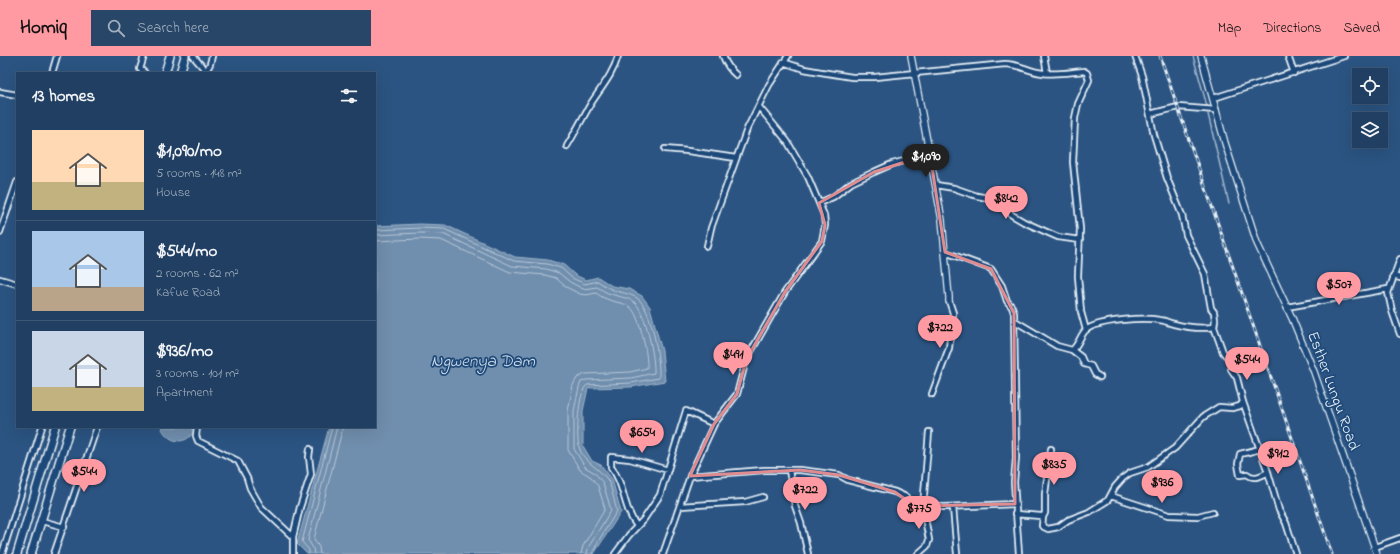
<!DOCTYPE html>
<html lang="en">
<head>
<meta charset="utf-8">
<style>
	body { margin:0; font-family:"Indie Flower",sans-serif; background:#284668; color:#f1f3f6; height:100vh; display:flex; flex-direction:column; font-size:15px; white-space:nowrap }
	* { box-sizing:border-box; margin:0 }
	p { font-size:13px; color:#a2afbe }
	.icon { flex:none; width:22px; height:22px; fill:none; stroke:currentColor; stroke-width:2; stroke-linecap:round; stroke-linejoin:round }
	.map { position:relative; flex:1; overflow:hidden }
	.sheet { position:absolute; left:16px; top:16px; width:360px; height:356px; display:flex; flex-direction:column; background:#203f62; border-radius:0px; box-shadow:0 4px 16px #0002,0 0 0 1px #3d5877 }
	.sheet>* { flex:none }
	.tools { position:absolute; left:1352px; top:12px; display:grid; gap:8px }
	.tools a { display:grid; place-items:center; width:36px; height:36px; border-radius:0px; background:#203f62; box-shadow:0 4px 16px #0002,0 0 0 1px #3d5877; font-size:20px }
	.price { position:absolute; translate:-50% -34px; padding:0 9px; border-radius:14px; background:#ff9aa2; color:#111; font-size:13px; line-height:26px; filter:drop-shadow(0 1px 2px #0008) }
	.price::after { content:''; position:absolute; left:50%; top:24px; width:12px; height:9px; margin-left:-6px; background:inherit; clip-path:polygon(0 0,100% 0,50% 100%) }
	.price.active { background:#222; color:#fff }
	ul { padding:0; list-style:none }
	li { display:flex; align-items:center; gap:12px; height:100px; padding:0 16px }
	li+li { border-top:1px solid #3d5877 }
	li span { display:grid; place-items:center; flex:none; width:112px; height:80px; border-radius:0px; color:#555 }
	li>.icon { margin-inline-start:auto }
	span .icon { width:48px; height:48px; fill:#fffc; stroke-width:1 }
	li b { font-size:17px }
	h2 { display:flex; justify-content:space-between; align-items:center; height:48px; padding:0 16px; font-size:17px }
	header { display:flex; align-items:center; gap:24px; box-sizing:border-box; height:56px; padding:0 20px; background:#ff9aa2; color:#111 }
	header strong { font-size:19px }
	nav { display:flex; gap:22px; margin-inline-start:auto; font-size:14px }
	.search { width:280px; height:36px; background:#284668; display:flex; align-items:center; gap:10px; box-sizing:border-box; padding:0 14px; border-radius:0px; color:#a2afbe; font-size:15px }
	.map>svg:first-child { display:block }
	.water { fill:#708ead; stroke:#a0b6cb }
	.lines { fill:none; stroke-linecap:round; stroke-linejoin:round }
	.shore { stroke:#b8c9da; stroke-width:1 }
	.stream { stroke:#a0b6cb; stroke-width:1.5 }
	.minor-casing { stroke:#e8f1f8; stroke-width:8 }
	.tertiary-casing { stroke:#e8f1f8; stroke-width:8 }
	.primary-casing { stroke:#e8f1f8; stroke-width:10 }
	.minor { stroke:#1f4a7a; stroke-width:4.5 }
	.tertiary { stroke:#1f4a7a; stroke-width:5.5 }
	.primary { stroke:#1f4a7a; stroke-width:7 }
	.rail-casing { stroke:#e8f1f8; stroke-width:3 }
	.rail { stroke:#1f4a7a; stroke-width:1.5; stroke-dasharray:4.5; stroke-linecap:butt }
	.marked { fill:none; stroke:#df8c90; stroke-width:3; stroke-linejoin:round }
	.labels { text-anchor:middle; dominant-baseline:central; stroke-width:3.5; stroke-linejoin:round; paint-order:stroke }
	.street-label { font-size:16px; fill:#e8f1f8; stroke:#1f4a7a }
	.water-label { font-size:17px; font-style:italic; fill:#d0dde9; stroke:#1f4a7a }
</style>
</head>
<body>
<header>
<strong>Homiq</strong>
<div class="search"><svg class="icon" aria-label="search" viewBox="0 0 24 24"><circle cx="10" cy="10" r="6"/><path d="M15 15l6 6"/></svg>Search here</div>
<nav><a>Map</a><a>Directions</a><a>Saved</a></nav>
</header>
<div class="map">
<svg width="1400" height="498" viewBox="0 0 1400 498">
	<rect width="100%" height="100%" fill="#2b5482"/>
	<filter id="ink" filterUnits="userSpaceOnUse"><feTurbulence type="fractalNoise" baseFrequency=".025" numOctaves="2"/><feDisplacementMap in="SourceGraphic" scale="8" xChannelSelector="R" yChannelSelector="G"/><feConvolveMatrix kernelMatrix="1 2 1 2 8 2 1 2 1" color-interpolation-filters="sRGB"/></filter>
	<g filter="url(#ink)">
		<path class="water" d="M 420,168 L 445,169 L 515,201 L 548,204 L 564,209 L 575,219 L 586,224 L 598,221 L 612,230 L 629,233 L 642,240 L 650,251 L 662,295 L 665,325 L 631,331 L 588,332 L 583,355 L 583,390 L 592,405 L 601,409 L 612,423 L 621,456 L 594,498 L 307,498 L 297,488 L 329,371 L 375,371 L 375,170 Z
			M 161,371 L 196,371 C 189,390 169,389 161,371 Z"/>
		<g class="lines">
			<path class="shore" d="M 375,174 L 420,172 L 444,173 L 514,205 L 547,208 L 561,212 L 572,222 L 585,228 L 598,225 C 602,228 606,231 611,233 C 620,237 629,237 637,242 C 652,252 660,304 659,322 L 631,327 L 587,329 C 578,335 576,381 579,391 C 583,406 598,411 607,423 C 612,430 614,446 617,455 L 599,484 L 592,498
				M 375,179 L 420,177 L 443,178 L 512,210 L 546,213 L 559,217 L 570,226 L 583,233 L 597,231 C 601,233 606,237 611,238 C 619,241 627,241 634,246 C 646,255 655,303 654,317 L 631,322 L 586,324 L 581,326 L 579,331 L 574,355 L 574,393 L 585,411 L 595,417 L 603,427 L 611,454 L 588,492 L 587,498
				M 375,185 L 420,183 L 441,184 L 510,216 L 545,219 L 556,222 L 566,231 L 580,238 L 586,239 L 596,237 C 599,239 603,242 607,243 C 615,247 623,246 630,251 C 640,258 648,301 647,312 L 630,316 L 585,318 L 577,322 L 573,329 L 568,355 L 568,394 L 580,414 L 591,421 L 598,430 L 605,453 L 583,490 L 581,498
				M 309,498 L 309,494 L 302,486 L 332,371
				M 314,498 L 313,492 L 308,484 L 337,371
				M 320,498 L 319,491 L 314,483 L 343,371"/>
			<path class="stream" d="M 1193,0 L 1207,50
				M 1208,58 L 1229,148"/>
			<defs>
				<path id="minor" d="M 144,0 L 140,13 L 145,17
					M 193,0 L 207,16
					M 723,0 C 726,8 729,13 736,19
					M 1044,0 L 1047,17
					M 1288,0 L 1294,17
					M 783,6 L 804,13 L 821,16 L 852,21 L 875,21 L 1005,8 C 1019,8 1030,16 1043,17 C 1056,19 1071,16 1084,15 L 1087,17 L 1089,24 L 1078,48 L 1075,62 L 1073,106 L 1080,173 L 1078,220 L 1081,256 L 1086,274
					M 52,17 L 57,0
					M 205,17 L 210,8 L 212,0
					M 0,36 L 17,39
					M 1214,42 L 1344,0
					M 1150,58 L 1178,51 L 1216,54
					M 567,90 C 575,77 582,63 590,49 C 600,33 613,19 618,0
					M 665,93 L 688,95 L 736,102
					M 936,129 L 954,132 L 977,140 L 999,144 L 1012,159 L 1024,166 L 1058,181 L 1080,184
					M 819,147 L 833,141 L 851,127 L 874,116 L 892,108 L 930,98
					M 0,176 L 17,126
					M 707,190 L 711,172 L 747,73 L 769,29 L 788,0
					M 945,196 L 991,213 L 1002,230 L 1007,245 L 1012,251 L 1014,257 L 1016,402 L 1014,426 L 1019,498
					M 1400,203 L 1388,237 L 1392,255 L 1400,278
					M 1393,220 L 1400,222
					M 0,223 L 17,228
					M 1287,251 L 1388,233
					M 1015,265 L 1057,290 L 1072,294 C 1079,289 1080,279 1086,274 C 1098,264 1144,261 1159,264 C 1164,264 1169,267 1174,268 C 1186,271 1201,273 1214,271
					M 1072,294 L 1081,301 L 1084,308 L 1091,310 L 1095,318 L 1100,321
					M 932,338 L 949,292 L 953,257 L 949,245
					M 1243,346 L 1268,416 L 1279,454 L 1286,467 L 1296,498
					M 197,371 L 196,380 L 198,385 L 238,405 L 247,422 L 250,432 L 261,451 L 293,481
					M 1260,393 L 1240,398 L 1238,408 L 1240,419 L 1247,418 C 1254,424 1261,420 1268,416
					M 789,414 L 795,450 L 801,467 L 808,498
					M 690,420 L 764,414 L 800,414 L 839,419 L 848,424 L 895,436 L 906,441 L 908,446 L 914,450 L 945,451 L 1015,448
					M 1111,440 L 1169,459 L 1198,460 L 1213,456
					M 680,450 L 745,446 L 763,441
					M 953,451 L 957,498
					M 1015,458 L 1041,460 L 1043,461 L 1042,470 L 1048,473 L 1058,471 L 1068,464 L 1089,456 L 1108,444 L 1115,431 L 1123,422 L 1130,417 L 1148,411 L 1175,392 L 1203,361 L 1219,351 L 1232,352 L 1240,350 L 1243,346 L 1237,322 L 1231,313 L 1230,304 L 1223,296 L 1214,271 L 1215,264 L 1214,256 L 1211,252 L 1205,218 L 1186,179 L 1182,159 L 1167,122 L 1154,79 L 1142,20 L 1135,0
					M 1043,461 L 1045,457 L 1045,438 L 1051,393
					M 42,465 L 64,471
					M 637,470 C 623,453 625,428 611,411 L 611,401 L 630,403 L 668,414
					M 1375,491 L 1400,482
					M 2,498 L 42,371
					M 54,498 L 97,371
					M 293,498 L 293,481 L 300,451 L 311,418 L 309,401 L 310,393
					M 615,498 L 629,479 L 644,463 L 660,439 L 686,355 L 714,368
					M 663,498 L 690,420 L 714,368 L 737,338 L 746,304 L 785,236 L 822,185 L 825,169 L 824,159 L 808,121 L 787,85 L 759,51
					M 918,498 L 927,490 L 929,484 L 923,451 L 929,376"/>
				<path id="tertiary" d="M 911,0 L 942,164 L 949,241 L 949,245
					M 1201,0 L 1225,87 L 1257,187 L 1292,262 L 1314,316 L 1377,498"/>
				<path id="primary" d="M 165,17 L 170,0
					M 180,17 L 185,0
					M 17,498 L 55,371
					M 31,498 L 70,371"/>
			</defs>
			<use href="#minor" class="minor-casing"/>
			<use href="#tertiary" class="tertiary-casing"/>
			<use href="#primary" class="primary-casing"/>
			<use href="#minor" class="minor"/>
			<use href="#tertiary" class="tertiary"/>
			<use href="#primary" class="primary"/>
			<defs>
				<path id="rail" d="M 1160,0 L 1332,498"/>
			</defs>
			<use href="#rail" class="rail-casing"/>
			<use href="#rail" class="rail"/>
		</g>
	</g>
	<path class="marked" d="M 930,98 L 945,196 L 991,213 L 1014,257 L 1015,448 L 914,450 L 895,436 L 839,419 L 800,414 L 690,420 L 714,368 L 737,338 L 746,304 L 785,236 L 822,185 L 825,169 L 819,147 L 874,116 Z"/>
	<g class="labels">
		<g class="street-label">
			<text transform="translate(1333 335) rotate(70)">Esther Lungu Road</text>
		</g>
		<g class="water-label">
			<text x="483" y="305">Ngwenya Dam</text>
		</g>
	</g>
</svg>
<div class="tools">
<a><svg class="icon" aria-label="locate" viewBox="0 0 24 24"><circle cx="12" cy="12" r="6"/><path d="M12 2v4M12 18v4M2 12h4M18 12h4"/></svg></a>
<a><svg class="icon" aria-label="layers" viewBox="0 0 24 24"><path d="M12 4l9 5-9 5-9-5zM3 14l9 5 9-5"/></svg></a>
</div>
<b class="price active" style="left:926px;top:122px">$1,090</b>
<b class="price" style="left:1006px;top:164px">$842</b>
<b class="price" style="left:1339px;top:250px">$507</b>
<b class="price" style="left:940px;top:293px">$722</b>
<b class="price" style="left:733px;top:320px">$491</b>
<b class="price" style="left:1247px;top:325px">$544</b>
<b class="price" style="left:642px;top:398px">$654</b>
<b class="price" style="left:1278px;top:419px">$912</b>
<b class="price" style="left:1054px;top:430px">$835</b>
<b class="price" style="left:84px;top:437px">$544</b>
<b class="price" style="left:1162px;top:448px">$936</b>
<b class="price" style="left:805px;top:455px">$722</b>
<b class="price" style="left:919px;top:474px">$775</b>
<section class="sheet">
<h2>13 homes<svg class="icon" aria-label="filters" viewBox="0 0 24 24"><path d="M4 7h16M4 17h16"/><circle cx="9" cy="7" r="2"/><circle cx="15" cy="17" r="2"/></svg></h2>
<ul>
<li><span style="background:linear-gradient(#ffd9b3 65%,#c2b280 0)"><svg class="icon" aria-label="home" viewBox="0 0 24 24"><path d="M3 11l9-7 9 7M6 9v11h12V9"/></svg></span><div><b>$1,090/mo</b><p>5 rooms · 148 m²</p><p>House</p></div></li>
<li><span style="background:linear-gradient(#a9c7e8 70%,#b9a48a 0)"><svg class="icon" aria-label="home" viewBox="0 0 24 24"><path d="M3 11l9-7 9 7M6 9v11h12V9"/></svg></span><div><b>$544/mo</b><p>2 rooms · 62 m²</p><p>Kafue Road</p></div></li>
<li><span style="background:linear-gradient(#c9d6e8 70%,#c2b280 0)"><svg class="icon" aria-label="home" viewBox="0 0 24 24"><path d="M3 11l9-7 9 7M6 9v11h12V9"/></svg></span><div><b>$936/mo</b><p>3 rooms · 101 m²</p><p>Apartment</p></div></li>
</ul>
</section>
</div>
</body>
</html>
